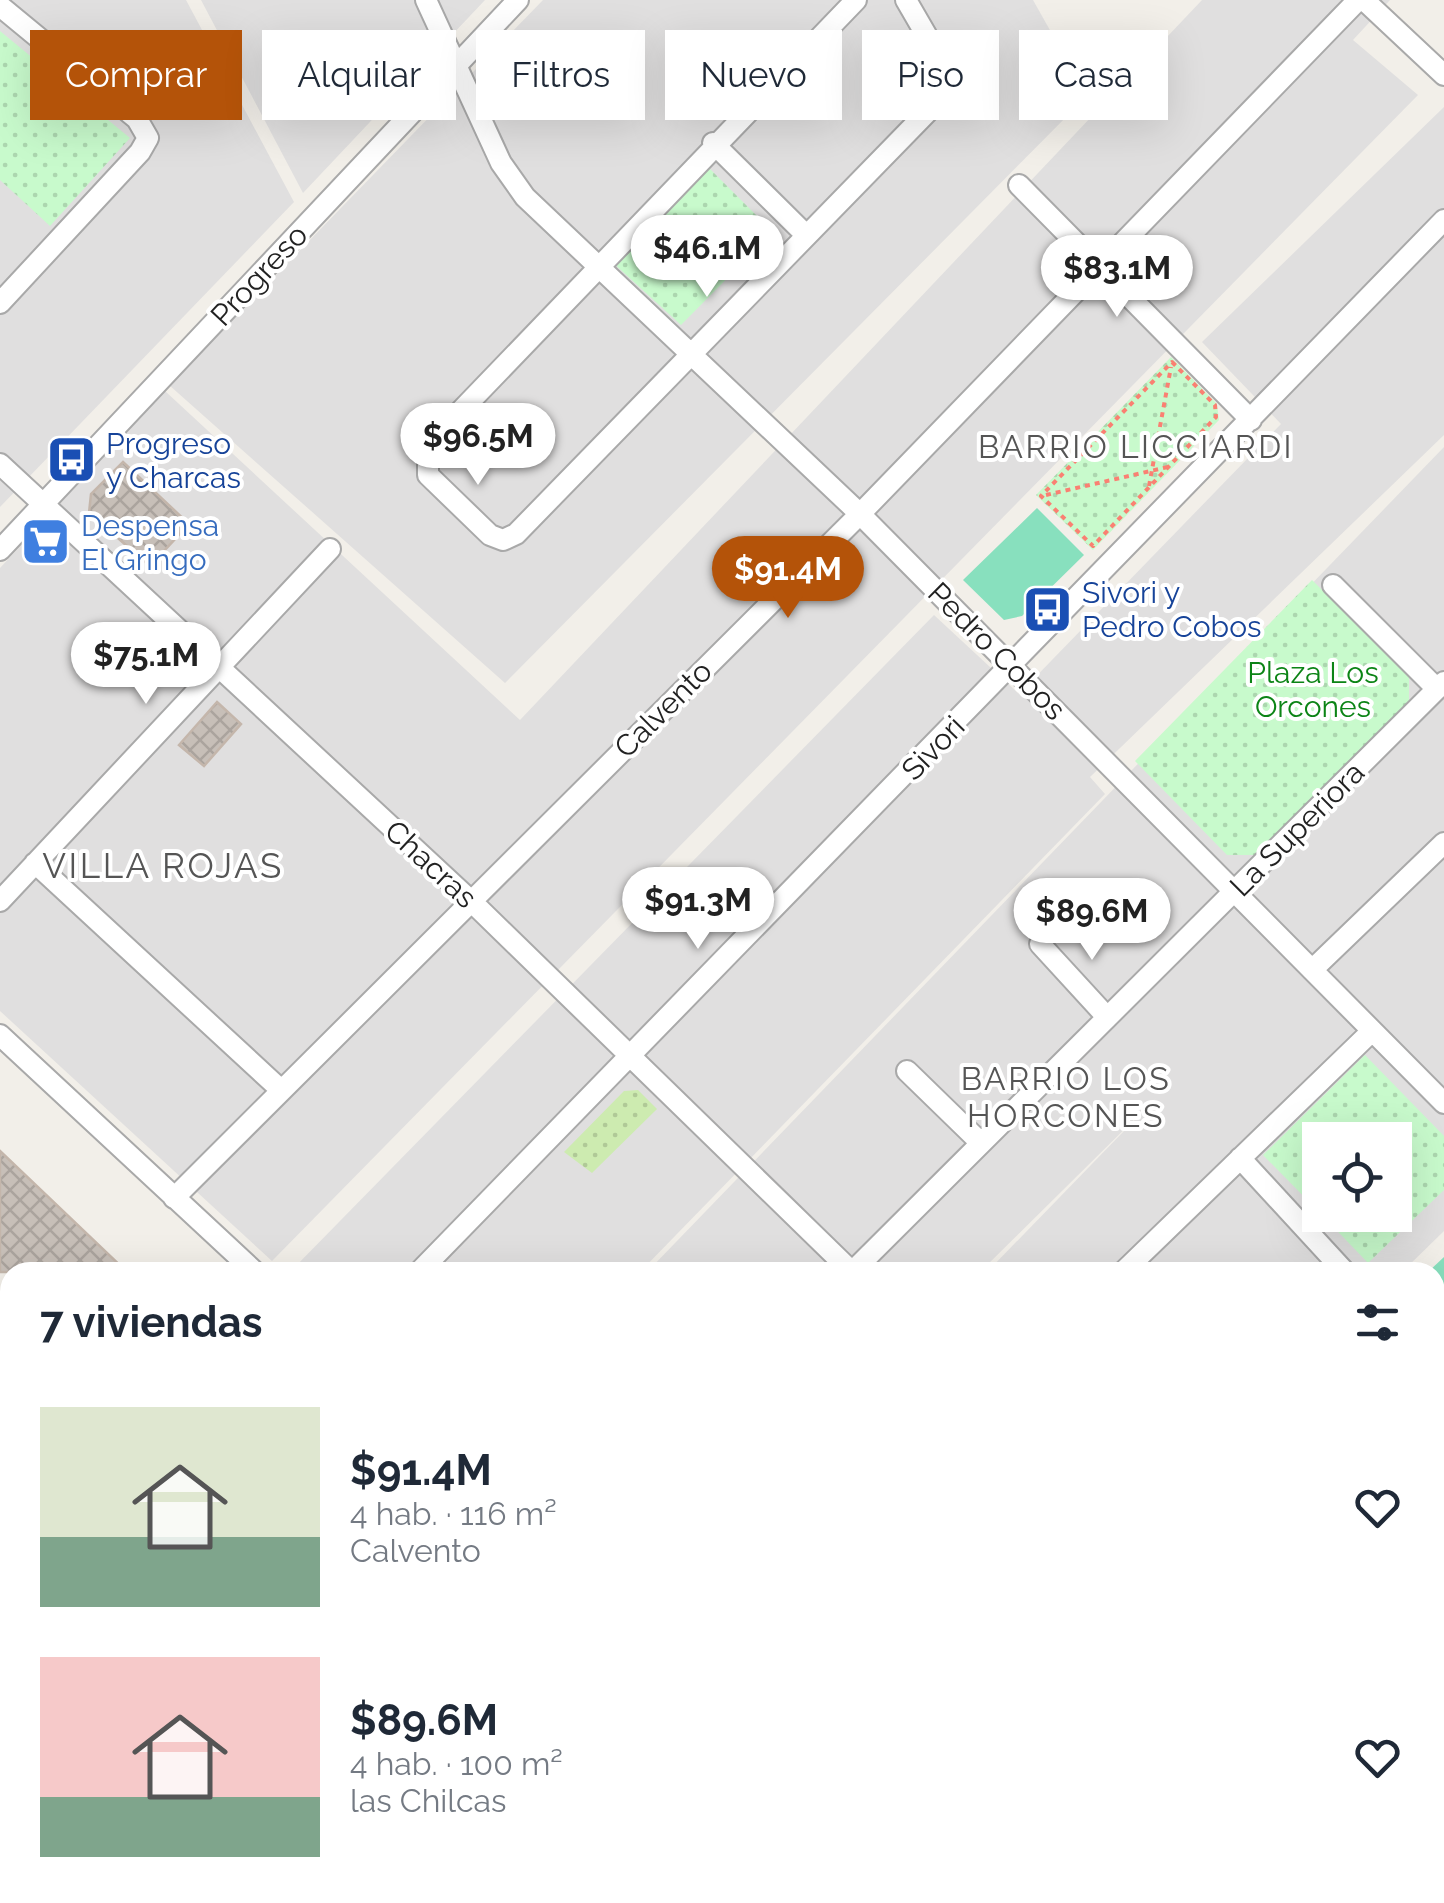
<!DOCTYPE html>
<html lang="es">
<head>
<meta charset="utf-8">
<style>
	body { margin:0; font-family:Raleway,sans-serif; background:#f2f2f3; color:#1f2937; height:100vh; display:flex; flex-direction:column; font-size:38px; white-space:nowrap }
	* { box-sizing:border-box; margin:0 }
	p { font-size:32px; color:#747a83 }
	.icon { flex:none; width:55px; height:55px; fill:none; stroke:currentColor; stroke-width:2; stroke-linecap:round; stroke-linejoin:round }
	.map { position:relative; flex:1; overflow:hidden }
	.details { position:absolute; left:0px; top:1262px; width:1445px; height:642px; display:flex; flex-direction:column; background:#fff; border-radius:30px 30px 0 0; box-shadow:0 10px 40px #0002 }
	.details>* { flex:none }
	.hud { position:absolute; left:30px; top:30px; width:1385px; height:90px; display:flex; gap:20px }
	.controls { position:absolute; left:1302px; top:1122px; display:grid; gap:20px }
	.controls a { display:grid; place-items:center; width:110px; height:110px; border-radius:0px; background:#fff; box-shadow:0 10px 40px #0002; font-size:50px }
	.price { position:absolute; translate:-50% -85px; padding:0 22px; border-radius:35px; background:#fff; color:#222; font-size:32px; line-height:65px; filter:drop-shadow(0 2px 5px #0008) }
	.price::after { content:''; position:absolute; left:50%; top:60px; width:30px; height:22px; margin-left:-15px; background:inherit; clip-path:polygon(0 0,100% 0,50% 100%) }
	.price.current { background:#b45309; color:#fff }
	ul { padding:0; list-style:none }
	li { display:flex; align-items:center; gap:30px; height:250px; padding:0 40px }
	li span { display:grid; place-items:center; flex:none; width:280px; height:200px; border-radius:0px; color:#555 }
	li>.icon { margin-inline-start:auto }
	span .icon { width:120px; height:120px; fill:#fffc; stroke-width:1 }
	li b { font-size:42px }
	h2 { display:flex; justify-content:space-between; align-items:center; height:120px; padding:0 40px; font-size:42px }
	.tag { padding:0 35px; border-radius:0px; background:#fff; box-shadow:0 10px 40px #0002; font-size:35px; line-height:90px }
	.tag.current { background:#b45309; color:#fff }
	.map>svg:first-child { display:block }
	.residential { fill:#e0dfdf; fill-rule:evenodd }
	.grass { fill:url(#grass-dots) }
	.park { fill:url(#park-dots) }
	.pitch { fill:#88e0be }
	.building { fill:url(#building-cross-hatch); stroke:#c4b6ab; stroke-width:2.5 }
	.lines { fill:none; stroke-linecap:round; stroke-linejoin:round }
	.lane-casing { stroke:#a9a9a9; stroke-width:14 }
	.street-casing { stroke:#a9a9a9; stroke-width:24 }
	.path { stroke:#fa8072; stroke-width:4; stroke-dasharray:5 5; stroke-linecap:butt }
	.lane { stroke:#fff; stroke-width:10 }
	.street { stroke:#fff; stroke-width:20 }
	.labels { text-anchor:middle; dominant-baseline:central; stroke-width:8; stroke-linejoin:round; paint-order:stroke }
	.street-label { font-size:30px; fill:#222; stroke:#fff }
	.transit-label { font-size:30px; fill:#164399; stroke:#fff; text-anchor:start }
	.shop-label { font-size:30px; fill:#366cbe; stroke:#fff; text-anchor:start }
	.park-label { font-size:30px; fill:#0c8416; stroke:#fff }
	.neighbourhood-label { font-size:32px; letter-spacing:2.5px; fill:#555; stroke:#fff }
	.quarter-label { font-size:35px; letter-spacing:2.5px; fill:#555; stroke:#fff }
</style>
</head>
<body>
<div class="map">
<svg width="1444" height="1903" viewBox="0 0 1444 1903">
	<defs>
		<pattern id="grass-dots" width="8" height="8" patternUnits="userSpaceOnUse" patternTransform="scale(2.5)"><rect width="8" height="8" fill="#cdebb0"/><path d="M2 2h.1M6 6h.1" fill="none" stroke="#b0c997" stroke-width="1.8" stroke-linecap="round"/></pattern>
		<pattern id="park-dots" width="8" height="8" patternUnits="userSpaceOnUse" patternTransform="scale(2.5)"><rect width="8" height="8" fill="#c8facc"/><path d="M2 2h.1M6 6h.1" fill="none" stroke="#acd6af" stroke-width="1.8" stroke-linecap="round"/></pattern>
		<pattern id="building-cross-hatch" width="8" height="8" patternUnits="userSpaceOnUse" patternTransform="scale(2.5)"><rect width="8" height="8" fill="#c7bfb8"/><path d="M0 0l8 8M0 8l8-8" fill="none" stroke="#aba49e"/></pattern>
	</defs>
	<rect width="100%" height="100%" fill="#f2efe9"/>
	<path class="residential" d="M 0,0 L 186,0 L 294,202 L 0,507 Z
		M 201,0 L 485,0 L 303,193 Z
		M 543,0 L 1033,0 L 1087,96 L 505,683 L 169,385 Z
		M 1202,0 L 1390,0 L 1353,40 L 1418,95 L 272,1261 L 0,1011 L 0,568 L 165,391 L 520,720 Z
		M 1444,107 L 1444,435 L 1090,777 L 1105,794 L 640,1272 L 290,1272 L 934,615 L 1019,694 L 1281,424 L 1202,342 Z
		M 1444,447 L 1444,1231 L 1402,1272 L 987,1272 L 1156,1098 L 980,1272 L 647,1272 ZM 1320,1140 L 1395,1140 L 1395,1215 L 1320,1215 Z
		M 1435,1488 L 1444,1497 L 1444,1715 L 1435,1705 Z
		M 0,1774 L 10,1778 L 10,1895 L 268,1895 L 285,1903 L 0,1903 Z
		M 341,1895 L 873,1895 L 864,1903 L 332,1903 Z"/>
	<path class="grass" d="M 638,1090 L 657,1109 L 592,1173 L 564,1152 L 624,1091 Z"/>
	<path class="park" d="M 0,31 L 130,138 L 50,226 L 0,180 Z
		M 706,165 L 773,232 L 681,325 L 611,261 Z
		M 1171,357 L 1217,404 L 1219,420 L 1093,550 L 1036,495 Z
		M 1312,580 L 1409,676 L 1409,703 L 1257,855 L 1227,855 L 1135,761 Z
		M 1365,1055 L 1444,1136 L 1444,1190 L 1368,1263 L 1322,1215 L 1395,1215 L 1395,1140 L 1320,1140 L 1320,1213 L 1263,1155 Z"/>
	<path class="pitch" d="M 1037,508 L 1084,555 L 1022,616 L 1004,620 L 963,580 Z
		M 1444,1257 L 1444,1455 L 1435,1463 L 1435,1272 L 1428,1272 Z"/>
	<path class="building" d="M 123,462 L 189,524 L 150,566 L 89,513 L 91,494 Z
		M 217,702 L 241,724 L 204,766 L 179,745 Z
		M 0,1151 L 127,1272 L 0,1272 Z"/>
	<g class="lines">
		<defs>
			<path id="lane" d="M 973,1895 L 981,1903"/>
			<path id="street" d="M 426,0 L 501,163 L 525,197 L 860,514 L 1444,1103
				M 856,0 L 428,445 L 428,475 L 490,535 L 503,540 L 516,534 L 940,99 L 946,69 L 906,0
				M 1364,0 L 1444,75
				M 0,6 L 137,119 L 148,138 L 140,152 L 0,303
				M 713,143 L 805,234
				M 1019,185 L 1251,420
				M 0,464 L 470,900 L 852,1272
				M 0,550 L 518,0
				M 1333,585 L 1437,689
				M 35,863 L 281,1090
				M 0,901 L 330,549
				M 1040,944 L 1107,1017
				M 1312,970 L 1444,843
				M 0,1035 L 255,1272
				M 907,1071 L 981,1143
				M 1240,1158 L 1345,1272
				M 174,1198 L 860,514 L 1358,0
				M 419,1272 L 1444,220
				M 852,1272 L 1444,682
				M 1123,1272 L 1372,1031
				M 1435,1596 L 1444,1606
				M 0,1737 L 10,1742
				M 1435,1789 L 1444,1799
				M 1435,1878 L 1444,1870
				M 299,1895 L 314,1903
				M 471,1903 L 480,1895
				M 734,1903 L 742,1895
				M 1409,1903 L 1417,1895"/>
		</defs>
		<use href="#lane" class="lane-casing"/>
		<use href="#street" class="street-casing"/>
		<path class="path" d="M 1172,362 L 1215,405 L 1216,417 L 1093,546 L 1041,496 Z
			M 1149,486 L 1171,367
			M 1046,495 L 1168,467"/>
		<use href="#lane" class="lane"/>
		<use href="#street" class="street"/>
	</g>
	<defs>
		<symbol id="bus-square" viewBox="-11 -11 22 22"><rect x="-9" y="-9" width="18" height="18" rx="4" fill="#1a4fb4" stroke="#fff"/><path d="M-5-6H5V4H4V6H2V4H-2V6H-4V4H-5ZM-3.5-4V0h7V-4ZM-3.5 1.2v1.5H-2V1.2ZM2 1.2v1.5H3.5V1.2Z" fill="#fff"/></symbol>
		<symbol id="supermarket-square" viewBox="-11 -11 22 22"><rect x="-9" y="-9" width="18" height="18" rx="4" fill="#3f7fe0" stroke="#fff"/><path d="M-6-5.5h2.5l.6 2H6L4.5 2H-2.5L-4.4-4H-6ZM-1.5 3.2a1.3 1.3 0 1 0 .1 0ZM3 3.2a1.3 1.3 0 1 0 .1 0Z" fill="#fff"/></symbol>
	</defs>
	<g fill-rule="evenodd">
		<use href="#bus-square" x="44" y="432" width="55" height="55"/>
		<use href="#supermarket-square" x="18" y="514" width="55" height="55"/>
		<use href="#bus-square" x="1020" y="582" width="55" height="55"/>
	</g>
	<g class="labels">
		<g class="street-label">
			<text transform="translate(259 275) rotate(-47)">Progreso</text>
			<text transform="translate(997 651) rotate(45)">Pedro Cobos</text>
			<text transform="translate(663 709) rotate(-45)">Calvento</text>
			<text transform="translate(933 748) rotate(-46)">Sivori</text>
			<text transform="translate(1297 829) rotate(-45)">La Superiora</text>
			<text transform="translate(431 864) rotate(43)">Chacras</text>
		</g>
		<g class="transit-label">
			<text x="106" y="443">Progreso<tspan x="106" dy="34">y Charcas</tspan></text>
			<text x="1082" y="592">Sivori y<tspan x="1082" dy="34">Pedro Cobos</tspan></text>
		</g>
		<g class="shop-label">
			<text x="81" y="525">Despensa<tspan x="81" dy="34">El Gringo</tspan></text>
		</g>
		<g class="park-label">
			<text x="1313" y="672">Plaza Los<tspan x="1313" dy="34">Orcones</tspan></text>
		</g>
		<g class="neighbourhood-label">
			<text x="1136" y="446">BARRIO LICCIARDI</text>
			<text x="1066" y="1078">BARRIO LOS<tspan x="1066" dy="37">HORCONES</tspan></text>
		</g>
		<g class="quarter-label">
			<text x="163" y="865">VILLA ROJAS</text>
		</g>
	</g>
</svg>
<div class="controls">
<a><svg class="icon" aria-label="locate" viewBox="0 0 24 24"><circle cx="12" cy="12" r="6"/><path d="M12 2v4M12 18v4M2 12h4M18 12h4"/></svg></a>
</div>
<b class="price" style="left:707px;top:300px">$46.1M</b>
<b class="price" style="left:1117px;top:320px">$83.1M</b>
<b class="price" style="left:478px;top:488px">$96.5M</b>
<b class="price current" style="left:788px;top:621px">$91.4M</b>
<b class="price" style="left:146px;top:707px">$75.1M</b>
<b class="price" style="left:698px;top:952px">$91.3M</b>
<b class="price" style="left:1092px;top:963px">$89.6M</b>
<div class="hud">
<a class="tag current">Comprar</a>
<a class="tag">Alquilar</a>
<a class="tag">Filtros</a>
<a class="tag">Nuevo</a>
<a class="tag">Piso</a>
<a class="tag">Casa</a>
</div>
<section class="details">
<h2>7 viviendas<svg class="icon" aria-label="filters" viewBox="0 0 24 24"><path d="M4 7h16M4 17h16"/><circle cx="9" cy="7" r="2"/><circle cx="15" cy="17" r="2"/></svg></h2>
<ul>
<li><span style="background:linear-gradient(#dfe7d0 65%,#7fa58c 0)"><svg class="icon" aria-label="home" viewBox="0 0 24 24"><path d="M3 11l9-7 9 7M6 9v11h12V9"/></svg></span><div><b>$91.4M</b><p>4 hab. · 116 m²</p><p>Calvento</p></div><svg class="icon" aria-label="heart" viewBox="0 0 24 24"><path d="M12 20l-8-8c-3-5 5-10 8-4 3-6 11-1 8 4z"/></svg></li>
<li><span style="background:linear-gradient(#f6c9c9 70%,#7fa58c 0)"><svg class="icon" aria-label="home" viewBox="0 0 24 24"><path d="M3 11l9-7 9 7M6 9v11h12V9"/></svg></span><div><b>$89.6M</b><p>4 hab. · 100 m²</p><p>las Chilcas</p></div><svg class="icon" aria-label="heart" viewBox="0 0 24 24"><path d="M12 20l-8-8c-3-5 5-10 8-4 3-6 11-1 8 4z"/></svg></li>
</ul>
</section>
</div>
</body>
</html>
